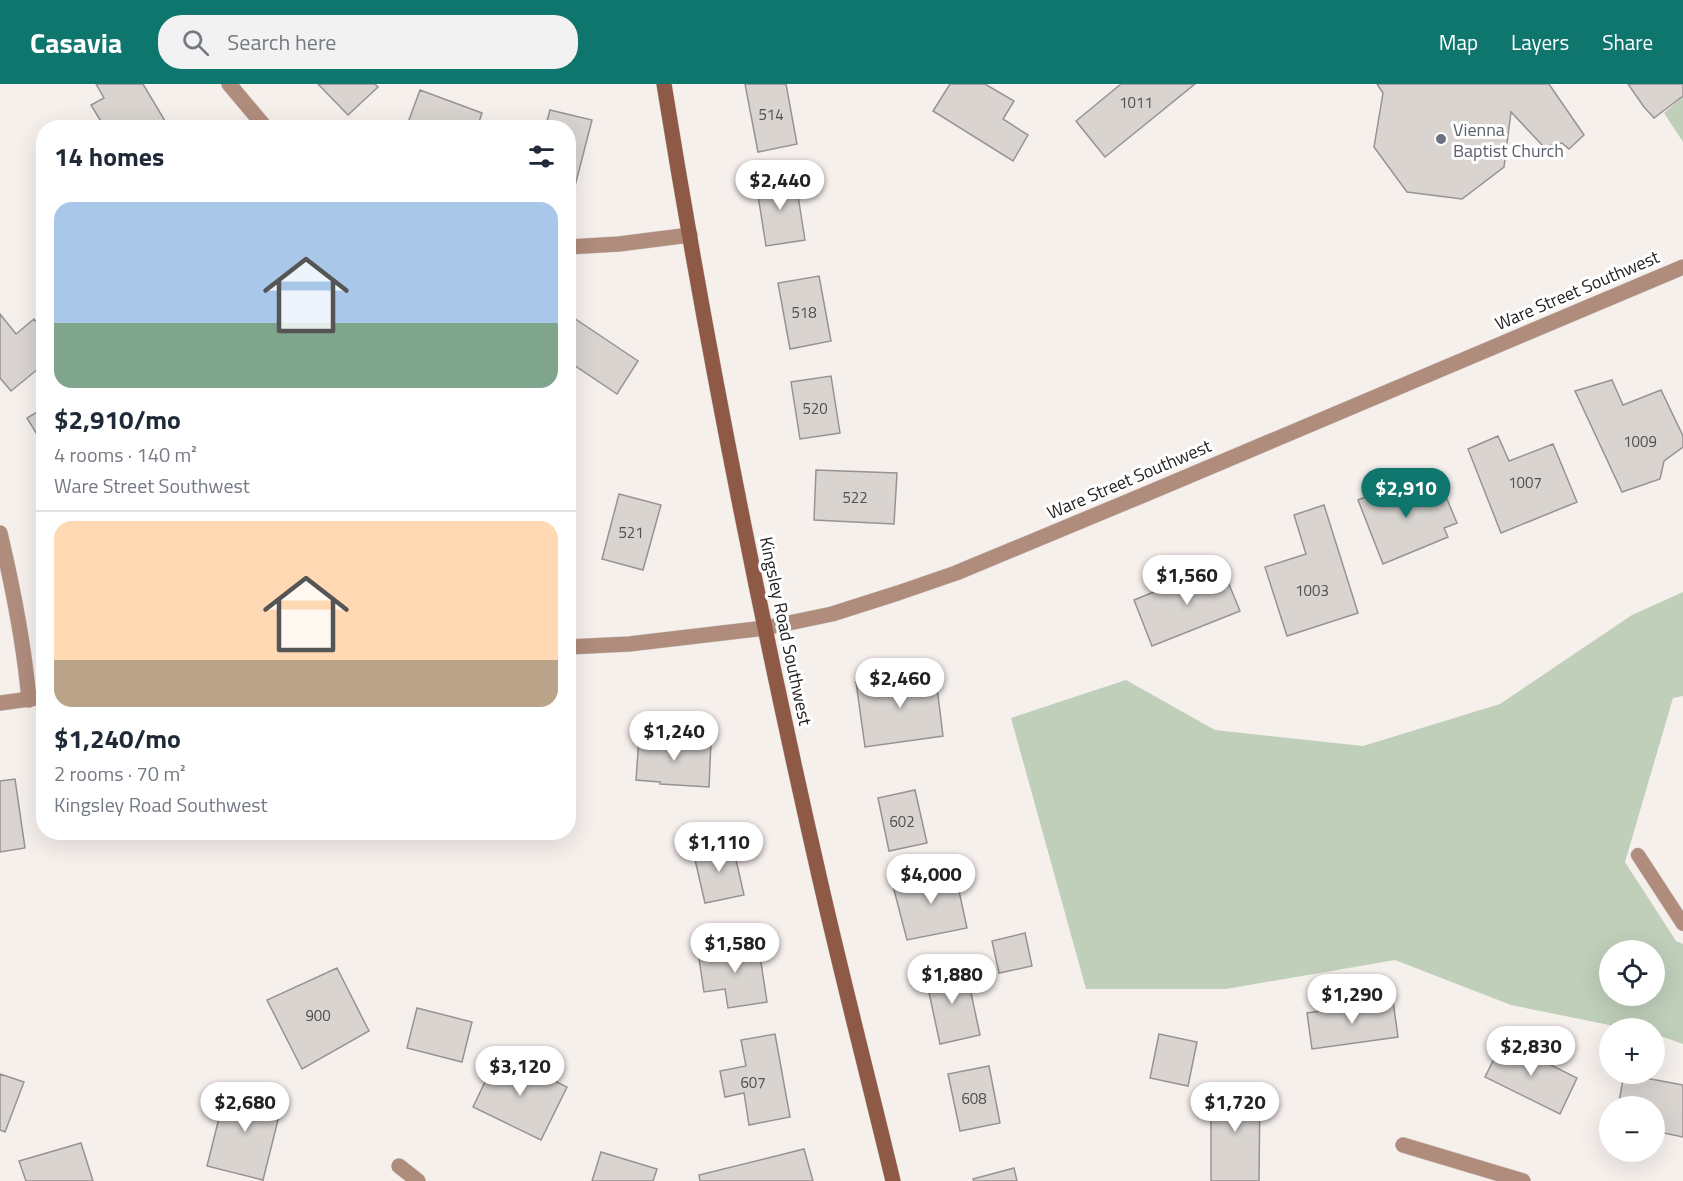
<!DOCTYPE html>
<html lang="en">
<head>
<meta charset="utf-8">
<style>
	body { margin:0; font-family:"Titillium Web",sans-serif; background:#f2f2f3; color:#1f2937; height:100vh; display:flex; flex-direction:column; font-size:22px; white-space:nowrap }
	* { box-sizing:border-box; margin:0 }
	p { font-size:20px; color:#747a83 }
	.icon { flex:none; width:33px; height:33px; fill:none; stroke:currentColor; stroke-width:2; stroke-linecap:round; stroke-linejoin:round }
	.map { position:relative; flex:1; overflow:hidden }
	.details { position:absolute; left:36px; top:36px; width:540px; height:720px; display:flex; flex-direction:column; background:#fff; border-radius:24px; box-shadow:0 6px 24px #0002 }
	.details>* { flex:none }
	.fabs { position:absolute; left:1599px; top:856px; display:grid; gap:12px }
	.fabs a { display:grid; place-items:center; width:66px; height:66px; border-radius:50%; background:#fff; box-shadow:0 6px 24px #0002; font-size:30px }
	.price { position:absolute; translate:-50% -51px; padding:0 14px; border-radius:21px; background:#fff; color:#222; font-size:20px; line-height:39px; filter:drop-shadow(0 2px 3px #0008) }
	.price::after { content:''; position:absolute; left:50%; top:36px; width:18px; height:14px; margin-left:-9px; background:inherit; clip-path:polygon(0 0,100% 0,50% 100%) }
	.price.on { background:#0f766e; color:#fff }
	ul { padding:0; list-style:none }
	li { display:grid; align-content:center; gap:12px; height:318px; padding:0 18px }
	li+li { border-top:2px solid #e0e1e3 }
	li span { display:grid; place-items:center; height:186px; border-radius:18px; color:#555 }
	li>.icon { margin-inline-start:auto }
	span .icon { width:108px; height:108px; fill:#fffc; stroke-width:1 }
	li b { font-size:26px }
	h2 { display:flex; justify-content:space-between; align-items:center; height:72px; padding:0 18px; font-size:26px }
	header { display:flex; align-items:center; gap:36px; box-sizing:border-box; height:84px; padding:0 30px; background:#0f766e; color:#fff }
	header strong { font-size:28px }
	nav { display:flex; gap:33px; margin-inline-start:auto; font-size:21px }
	.search { width:420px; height:54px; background:#f2f2f3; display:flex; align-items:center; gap:15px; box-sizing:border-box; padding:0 21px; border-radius:24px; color:#747a83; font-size:22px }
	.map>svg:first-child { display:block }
	.green { fill:#bfcfba; fill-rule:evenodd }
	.building { fill:#d9d4d0; stroke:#989390; stroke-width:1.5 }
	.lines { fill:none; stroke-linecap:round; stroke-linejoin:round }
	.lane-casing { stroke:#d0cbc8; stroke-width:15 }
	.street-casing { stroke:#d0cbc8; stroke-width:16 }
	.secondary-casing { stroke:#d0cbc8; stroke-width:16 }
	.lane { stroke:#b08c7d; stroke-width:14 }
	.street { stroke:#b08c7d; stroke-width:15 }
	.secondary { stroke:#8e5a46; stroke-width:15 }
	.worship-dot { fill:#6b7280; stroke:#fff; stroke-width:2 }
	.labels { text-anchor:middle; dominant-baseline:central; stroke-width:6; stroke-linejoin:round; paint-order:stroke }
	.number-label { font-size:15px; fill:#504e4c }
	.worship-label { font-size:18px; fill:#5b616d; stroke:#fff; text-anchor:start }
	.street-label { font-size:18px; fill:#232120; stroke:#fff }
</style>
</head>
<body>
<header>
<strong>Casavia</strong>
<div class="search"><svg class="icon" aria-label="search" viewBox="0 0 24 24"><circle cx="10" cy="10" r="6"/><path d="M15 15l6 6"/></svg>Search here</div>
<nav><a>Map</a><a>Layers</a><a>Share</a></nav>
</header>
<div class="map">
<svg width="1683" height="1097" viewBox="0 0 1683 1097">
	<rect width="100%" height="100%" fill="#f6f0ed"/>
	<path class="green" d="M 1683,13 L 1683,58 L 1664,29 Z
		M 1683,508 L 1683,612 L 1673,614 L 1625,778 L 1676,857 L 1683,860 L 1683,960 L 1655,950 L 1654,945 L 1629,945 L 1511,921 L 1395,876 L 1226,905 L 1086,905 L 1011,634 L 1126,596 L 1215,646 L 1363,662 L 1500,620 L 1632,531 ZM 1610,867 L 1654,867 L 1654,912 L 1610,912 Z"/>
	<path class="building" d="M 96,0 L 143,0 L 168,42 L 166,44 L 105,44 L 91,21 L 104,14 Z
		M 318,0 L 375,0 L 378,3 L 348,31 Z
		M 745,0 L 786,0 L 797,60 L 758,68 Z
		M 950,0 L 985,0 L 1014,17 L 1003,35 L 1028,51 L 1013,77 L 933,27 Z
		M 1121,0 L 1195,0 L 1105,73 L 1076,37 Z
		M 1377,0 L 1549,0 L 1584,51 L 1569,65 L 1562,59 L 1544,63 L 1511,28 L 1504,83 L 1462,115 L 1407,108 L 1374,63 L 1383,9 Z
		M 1628,0 L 1683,0 L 1683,12 L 1654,34 L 1644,23 Z
		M 420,6 L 482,29 L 477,44 L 406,44 Z
		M 550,26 L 592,36 L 575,102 L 568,100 L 568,44 L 545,44 Z
		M 795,93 L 805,156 L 766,162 L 756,99 Z
		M 819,192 L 831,257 L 790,265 L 778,199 Z
		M 0,230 L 16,250 L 34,235 L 44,247 L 44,280 L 11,307 L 0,294 Z
		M 568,230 L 638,277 L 617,310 L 568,277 Z
		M 831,292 L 840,349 L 800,355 L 791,298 Z
		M 1612,296 L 1623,321 L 1661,306 L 1683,352 L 1683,363 L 1664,377 L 1660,395 L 1622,408 L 1575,307 Z
		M 44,324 L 44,362 L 27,334 Z
		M 1498,352 L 1509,377 L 1553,360 L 1577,418 L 1501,449 L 1468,365 Z
		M 816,386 L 897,389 L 894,440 L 814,436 Z
		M 1419,392 L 1428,414 L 1444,408 L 1457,439 L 1444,444 L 1448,453 L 1383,480 L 1358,416 Z
		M 619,410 L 661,421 L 643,486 L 602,475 Z
		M 1324,421 L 1358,529 L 1287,552 L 1265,483 L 1306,470 L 1294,431 Z
		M 1221,481 L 1240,527 L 1152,562 L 1134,516 Z
		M 935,587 L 943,652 L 865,663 L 856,598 Z
		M 639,654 L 711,657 L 709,703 L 660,700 L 660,698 L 636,696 Z
		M 15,695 L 25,764 L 0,768 L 0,697 Z
		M 915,706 L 927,759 L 889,767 L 878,714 Z
		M 732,758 L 744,811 L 705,819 L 693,767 Z
		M 954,784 L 967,844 L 907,856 L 893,802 Z
		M 1025,849 L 1032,882 L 999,889 L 992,857 Z
		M 758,859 L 767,918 L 728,924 L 725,905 L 704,908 L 698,868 Z
		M 965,881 L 980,951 L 940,960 L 925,890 Z
		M 337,884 L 369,947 L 302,985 L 267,916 Z
		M 1393,917 L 1398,953 L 1312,965 L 1307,929 Z
		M 417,924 L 472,938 L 462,978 L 407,964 Z
		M 775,950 L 790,1033 L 749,1041 L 744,1009 L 725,1013 L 720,987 L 746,982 L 741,956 Z
		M 1159,950 L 1197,958 L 1188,1002 L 1150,994 Z
		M 1503,957 L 1577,994 L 1560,1030 L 1485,993 Z
		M 499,969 L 567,1003 L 541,1056 L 473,1023 Z
		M 989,982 L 1000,1039 L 960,1047 L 948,990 Z
		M 0,990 L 24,998 L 5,1048 L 0,1046 Z
		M 1624,990 L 1683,1001 L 1683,1053 L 1654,1047 L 1654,1023 L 1618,1023 Z
		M 227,1002 L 283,1016 L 263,1096 L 207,1082 Z
		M 1211,1002 L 1260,1002 L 1259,1097 L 1211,1097 Z
		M 81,1059 L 93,1097 L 26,1097 L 19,1077 Z
		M 804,1065 L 813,1097 L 700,1097 L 699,1091 Z
		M 601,1068 L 657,1085 L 653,1097 L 592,1097 Z
		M 1014,1084 L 1017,1097 L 974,1097 L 973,1095 Z"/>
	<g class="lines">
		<defs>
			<path id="lane" d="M 1638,771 L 1683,840"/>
			<path id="street" d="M 229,0 L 266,44
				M 568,163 L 619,160 L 690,151
				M 0,449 C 13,504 24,559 29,616
				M 568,563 L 629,560 L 765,544 L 832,530 L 898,509 L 956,489 L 1146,410 L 1683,183
				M 0,619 L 44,613
				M 1403,1061 L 1523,1097
				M 399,1082 L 418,1097"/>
			<path id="secondary" d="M 664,0 C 707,267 760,533 820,796 C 843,897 869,997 893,1097"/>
		</defs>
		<use href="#lane" class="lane-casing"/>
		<use href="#street" class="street-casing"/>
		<use href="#secondary" class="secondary-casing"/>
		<use href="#lane" class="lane"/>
		<use href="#street" class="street"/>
		<use href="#secondary" class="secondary"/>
	</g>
	<circle class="worship-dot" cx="1441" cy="55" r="6"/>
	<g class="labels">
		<g class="number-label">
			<text x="1136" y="18">1011</text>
			<text x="771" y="30">514</text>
			<text x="804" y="228">518</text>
			<text x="815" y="324">520</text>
			<text x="1640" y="357">1009</text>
			<text x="1525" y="398">1007</text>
			<text x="855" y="413">522</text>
			<text x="631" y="448">521</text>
			<text x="1312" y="506">1003</text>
			<text x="902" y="737">602</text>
			<text x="318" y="931">900</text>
			<text x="753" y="998">607</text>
			<text x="974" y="1014">608</text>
		</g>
		<g class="worship-label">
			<text x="1453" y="45">Vienna<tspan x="1453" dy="21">Baptist Church</tspan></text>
		</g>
		<g class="street-label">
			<text transform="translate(1577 206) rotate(-23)">Ware Street Southwest</text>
			<text transform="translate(1129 395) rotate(-23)">Ware Street Southwest</text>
			<text transform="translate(786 547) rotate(78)">Kingsley Road Southwest</text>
		</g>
	</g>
</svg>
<div class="fabs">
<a><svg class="icon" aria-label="locate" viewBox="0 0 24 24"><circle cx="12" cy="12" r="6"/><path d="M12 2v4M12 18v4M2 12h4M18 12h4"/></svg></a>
<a>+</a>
<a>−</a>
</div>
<b class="price" style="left:780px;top:127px">$2,440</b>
<b class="price on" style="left:1406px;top:435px">$2,910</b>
<b class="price" style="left:1187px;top:522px">$1,560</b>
<b class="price" style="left:900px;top:625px">$2,460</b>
<b class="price" style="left:674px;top:678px">$1,240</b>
<b class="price" style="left:719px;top:789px">$1,110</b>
<b class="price" style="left:931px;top:821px">$4,000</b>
<b class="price" style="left:735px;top:890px">$1,580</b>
<b class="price" style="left:952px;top:921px">$1,880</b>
<b class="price" style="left:1352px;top:941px">$1,290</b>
<b class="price" style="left:1531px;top:993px">$2,830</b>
<b class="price" style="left:520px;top:1013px">$3,120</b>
<b class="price" style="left:245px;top:1049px">$2,680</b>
<b class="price" style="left:1235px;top:1049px">$1,720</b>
<section class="details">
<h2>14 homes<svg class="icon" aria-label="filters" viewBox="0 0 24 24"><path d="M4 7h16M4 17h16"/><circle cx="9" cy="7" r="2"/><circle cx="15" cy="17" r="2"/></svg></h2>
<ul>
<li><span style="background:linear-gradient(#a9c7e8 65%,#7fa58c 0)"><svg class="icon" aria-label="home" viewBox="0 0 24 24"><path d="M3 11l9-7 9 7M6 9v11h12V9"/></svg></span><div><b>$2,910/mo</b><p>4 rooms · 140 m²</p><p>Ware Street Southwest</p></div></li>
<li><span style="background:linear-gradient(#ffd9b3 75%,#b9a48a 0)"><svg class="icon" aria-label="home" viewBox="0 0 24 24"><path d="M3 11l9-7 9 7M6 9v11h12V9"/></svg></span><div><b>$1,240/mo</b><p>2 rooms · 70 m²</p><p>Kingsley Road Southwest</p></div></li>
</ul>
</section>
</div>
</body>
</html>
